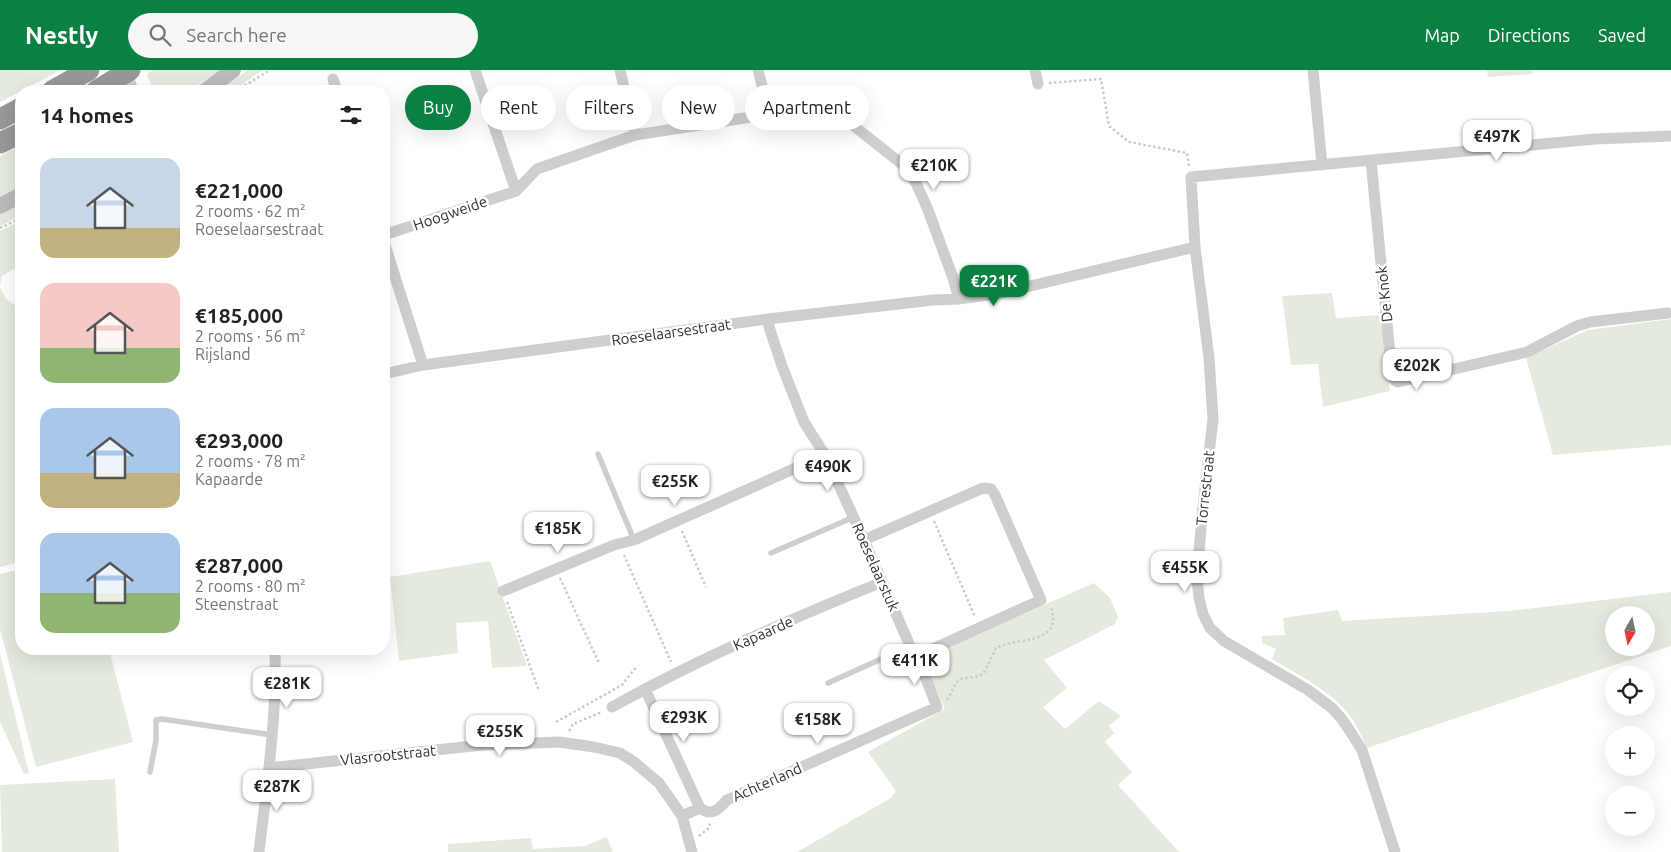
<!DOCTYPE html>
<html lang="en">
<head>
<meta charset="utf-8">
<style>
	body { margin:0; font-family:Ubuntu,sans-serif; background:#f6f6f6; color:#222; height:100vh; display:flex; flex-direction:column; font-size:19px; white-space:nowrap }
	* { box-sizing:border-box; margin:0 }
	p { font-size:16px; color:#767676 }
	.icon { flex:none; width:28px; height:28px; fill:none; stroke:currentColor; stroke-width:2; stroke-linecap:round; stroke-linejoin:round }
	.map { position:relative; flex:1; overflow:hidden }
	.sheet { position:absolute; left:15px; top:15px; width:375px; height:570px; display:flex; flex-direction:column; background:#fff; border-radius:20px; box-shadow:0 5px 20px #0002 }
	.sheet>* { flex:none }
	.hud { position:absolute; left:405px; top:15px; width:475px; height:45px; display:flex; gap:10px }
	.needle { width:32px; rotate:189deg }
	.tools { position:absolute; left:1605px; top:536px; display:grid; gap:10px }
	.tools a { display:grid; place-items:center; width:50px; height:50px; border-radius:50%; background:#fff; box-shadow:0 5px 20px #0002; font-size:25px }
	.price { position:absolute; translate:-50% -42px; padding:0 11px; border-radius:10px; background:#fff; color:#222; font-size:16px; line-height:32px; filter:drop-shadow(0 1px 2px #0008) }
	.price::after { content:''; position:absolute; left:50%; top:30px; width:15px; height:11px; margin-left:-8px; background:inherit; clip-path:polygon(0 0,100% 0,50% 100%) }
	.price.on { background:#0b8043; color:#fff }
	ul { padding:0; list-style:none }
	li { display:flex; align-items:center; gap:15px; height:125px; padding:0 25px }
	li span { display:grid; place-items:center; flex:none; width:140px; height:100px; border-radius:15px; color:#555 }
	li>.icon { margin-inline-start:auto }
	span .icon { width:60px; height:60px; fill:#fffc; stroke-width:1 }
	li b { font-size:21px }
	h2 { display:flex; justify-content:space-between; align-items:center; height:60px; padding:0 25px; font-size:21px }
	.pill { padding:0 18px; border-radius:22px; background:#fff; box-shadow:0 5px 20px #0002; font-size:18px; line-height:45px }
	.pill.on { background:#0b8043; color:#fff }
	header { display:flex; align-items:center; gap:30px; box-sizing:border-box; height:70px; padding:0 25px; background:#0b8043; color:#fff }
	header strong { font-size:24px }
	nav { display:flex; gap:28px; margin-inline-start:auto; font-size:18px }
	.search { width:350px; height:45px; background:#f6f6f6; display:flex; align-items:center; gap:12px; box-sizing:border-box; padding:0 18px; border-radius:28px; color:#767676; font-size:19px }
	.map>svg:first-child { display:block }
	.green { fill:#e5eade; fill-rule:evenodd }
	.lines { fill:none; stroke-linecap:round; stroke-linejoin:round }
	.path { stroke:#cbcbcb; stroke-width:2.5; stroke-dasharray:2.5 2.5; stroke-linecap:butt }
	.service { stroke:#cecece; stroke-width:5.5 }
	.minor { stroke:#cecece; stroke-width:11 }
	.secondary { stroke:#bbb; stroke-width:16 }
	.motorway { stroke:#989898; stroke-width:21 }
	.labels { text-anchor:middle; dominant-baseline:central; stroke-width:5; stroke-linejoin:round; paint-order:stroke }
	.street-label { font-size:15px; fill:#313131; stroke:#fff }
</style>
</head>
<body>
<header>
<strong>Nestly</strong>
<div class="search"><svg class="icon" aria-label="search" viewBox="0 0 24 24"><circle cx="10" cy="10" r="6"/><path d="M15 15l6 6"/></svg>Search here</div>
<nav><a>Map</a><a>Directions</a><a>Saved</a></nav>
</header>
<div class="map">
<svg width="1671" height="782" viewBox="0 0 1671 782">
	<rect width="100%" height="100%" fill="#fff"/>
	<path class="green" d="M 0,0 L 61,0 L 0,32 Z
		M 153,0 L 220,0 L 189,21 L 153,21 L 147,4 Z
		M 248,0 L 263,0 L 232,21 L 217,21 Z
		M 1487,0 L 1532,0 L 1533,4 L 1488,7 Z
		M 21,75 L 21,119 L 0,130 L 0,86 Z
		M 21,134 L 21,145 L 0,156 L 0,144 Z
		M 21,151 L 21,200 L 13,199 L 2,206 L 0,215 L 0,161 Z
		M 0,217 L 6,229 L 21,239 L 21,492 L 0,497 Z
		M 1332,223 L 1336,248 L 1381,245 L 1390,321 L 1323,337 L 1318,294 L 1291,295 L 1282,226 Z
		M 1671,249 L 1671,375 L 1553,385 L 1526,288 L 1588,260 Z
		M 490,491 L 527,596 L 492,598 L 488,551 L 456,553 L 458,583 L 399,591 L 390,507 Z
		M 21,499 L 21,579 L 109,579 L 133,672 L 36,697 L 0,559 L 0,504 Z
		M 1094,513 L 1110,528 L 1118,547 L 1115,554 L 1044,590 L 1067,618 L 1043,637 L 1065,659 L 1099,631 L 1121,646 L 1109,656 L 1114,663 L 1105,672 L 1132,702 L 1118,715 L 1179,782 L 797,782 L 891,728 L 896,721 L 868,682 L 945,639 L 925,595 L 930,585 Z
		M 1671,522 L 1671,576 L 1367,678 C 1363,669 1358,659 1353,650 C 1334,622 1300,606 1272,589 L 1276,579 L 1262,573 L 1262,566 L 1285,565 L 1283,548 L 1338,540 L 1342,551 L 1508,541 ZM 1614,545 L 1646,545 L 1646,578 L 1614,578 Z
		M 0,583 L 29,703 L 24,704 L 0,652 Z
		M 115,709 L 119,782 L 2,782 L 0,715 Z
		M 607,767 L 613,782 L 448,782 L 448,774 L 531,768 L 533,779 L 585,776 Z"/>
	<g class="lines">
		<path class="path" d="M 1049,13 L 1101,9 L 1109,56 L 1129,72 L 1187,83 L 1189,96
			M 236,21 L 270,0
			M 0,158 L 21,148
			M 934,451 L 975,547
			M 682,461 L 706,517
			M 624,485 L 671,592
			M 560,508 L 599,593
			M 507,532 L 539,621
			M 947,630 L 957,612 L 961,609 L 980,606 L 985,601 L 996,578 C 1015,567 1064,576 1051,537
			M 556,652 L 622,615 L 637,596
			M 569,661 L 573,654 L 602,642
			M 699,766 L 709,758 L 710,753"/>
		<path class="service" d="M 598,384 L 634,470
			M 771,483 L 854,447
			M 828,613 L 910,576
			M 150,702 L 156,670 L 156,650 L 162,649 L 272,665"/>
		<path class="minor" d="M 126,0 L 133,21
			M 475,0 L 516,121
			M 620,0 L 635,65
			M 1035,0 L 1038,14
			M 1313,0 L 1322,95
			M 333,9 L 337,21
			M 766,42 L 777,47 L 829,41 L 850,53 L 907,98 L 917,115 L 928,140 L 952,205 L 959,229
			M 1371,91 L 1392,305 L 1394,310 L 1398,312 L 1527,282 L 1577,256 L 1590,252 L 1668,243
			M 384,165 L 516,121 L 537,99 L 635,65 L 758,46 L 766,42 L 766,32 L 758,0
			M 384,172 L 423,295
			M 384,304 L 423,295 L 768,249 L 933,230 L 959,229 L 1001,223 L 1195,177
			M 864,470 L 983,418 L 991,419 L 995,425 L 1041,530 L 917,586
			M 503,521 L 614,475 L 634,470 L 825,385
			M 645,619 L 700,738
			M 612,637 C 698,589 791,549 882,512
			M 269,698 L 482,675 L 559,672 L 594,677 L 620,683 L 634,692 L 659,713 L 682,746 L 692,782
			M 682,746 L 700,738 C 712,747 719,739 727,730 L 937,637 L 917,586 L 910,576 L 864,470 L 825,385 L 804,352 L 782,296 L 769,257 L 768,249
			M 259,782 C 267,715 277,647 275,579
			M 1395,782 L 1362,680 L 1350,661 L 1341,648 L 1332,638 L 1308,620 L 1224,571 L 1210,558 L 1203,544 L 1199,528 L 1197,508 L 1202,445 L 1213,349 L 1209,288 L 1195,177 L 1191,107 L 1595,69 L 1671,66"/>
		<path class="secondary" d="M 205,21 L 233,0
			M 0,136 L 21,125"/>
		<path class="motorway" d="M 52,21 L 89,0
			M 96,21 L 130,0
			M 0,49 L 21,38
			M 0,73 L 21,63"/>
	</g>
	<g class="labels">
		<g class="street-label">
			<text transform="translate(450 143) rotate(-19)">Hoogweide</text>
			<text transform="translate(1384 224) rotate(-96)">De Knok</text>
			<text transform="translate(671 262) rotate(-8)">Roeselaarsestraat</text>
			<text transform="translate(1205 418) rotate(-84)">Torrestraat</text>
			<text transform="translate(876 497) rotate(66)">Roeselaarstuk</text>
			<text transform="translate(763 563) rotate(-24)">Kapaarde</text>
			<text transform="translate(388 685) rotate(-6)">Vlasrootstraat</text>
			<text transform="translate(767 712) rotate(-24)">Achterland</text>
		</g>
	</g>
</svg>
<div class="tools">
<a><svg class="needle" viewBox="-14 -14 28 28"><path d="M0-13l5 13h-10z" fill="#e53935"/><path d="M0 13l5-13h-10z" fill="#767676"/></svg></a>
<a><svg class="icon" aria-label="locate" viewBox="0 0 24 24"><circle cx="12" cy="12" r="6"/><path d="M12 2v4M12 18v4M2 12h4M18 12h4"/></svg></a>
<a>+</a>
<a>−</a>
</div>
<b class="price" style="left:1497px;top:92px">€497K</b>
<b class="price" style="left:934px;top:121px">€210K</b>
<b class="price on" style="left:994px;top:237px">€221K</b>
<b class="price" style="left:1417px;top:321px">€202K</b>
<b class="price" style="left:828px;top:422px">€490K</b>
<b class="price" style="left:675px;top:437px">€255K</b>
<b class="price" style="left:558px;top:484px">€185K</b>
<b class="price" style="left:1185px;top:523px">€455K</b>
<b class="price" style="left:915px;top:616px">€411K</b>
<b class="price" style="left:287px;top:639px">€281K</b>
<b class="price" style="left:684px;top:673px">€293K</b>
<b class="price" style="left:818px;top:675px">€158K</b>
<b class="price" style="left:500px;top:687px">€255K</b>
<b class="price" style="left:277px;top:742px">€287K</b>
<div class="hud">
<a class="pill on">Buy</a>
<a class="pill">Rent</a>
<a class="pill">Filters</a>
<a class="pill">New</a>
<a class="pill">Apartment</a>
</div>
<section class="sheet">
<h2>14 homes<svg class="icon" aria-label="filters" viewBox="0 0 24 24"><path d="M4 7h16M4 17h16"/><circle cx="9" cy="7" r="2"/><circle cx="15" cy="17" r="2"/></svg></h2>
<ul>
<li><span style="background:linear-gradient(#c9d6e8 70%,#c2b280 0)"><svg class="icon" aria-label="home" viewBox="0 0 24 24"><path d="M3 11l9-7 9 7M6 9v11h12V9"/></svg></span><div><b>€221,000</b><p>2 rooms · 62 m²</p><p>Roeselaarsestraat</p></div></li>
<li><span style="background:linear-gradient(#f6c9c9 65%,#8fb573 0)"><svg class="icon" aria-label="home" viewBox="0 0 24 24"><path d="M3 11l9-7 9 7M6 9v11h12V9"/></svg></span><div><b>€185,000</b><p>2 rooms · 56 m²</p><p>Rijsland</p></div></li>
<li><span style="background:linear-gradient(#a9c7e8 65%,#c2b280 0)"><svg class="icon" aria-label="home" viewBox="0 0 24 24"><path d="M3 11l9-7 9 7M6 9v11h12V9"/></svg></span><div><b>€293,000</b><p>2 rooms · 78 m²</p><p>Kapaarde</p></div></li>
<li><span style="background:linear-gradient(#a9c7e8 60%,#8fb573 0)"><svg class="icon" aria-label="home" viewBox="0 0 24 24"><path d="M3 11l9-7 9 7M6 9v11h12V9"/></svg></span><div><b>€287,000</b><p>2 rooms · 80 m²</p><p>Steenstraat</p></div></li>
</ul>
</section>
</div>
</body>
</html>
